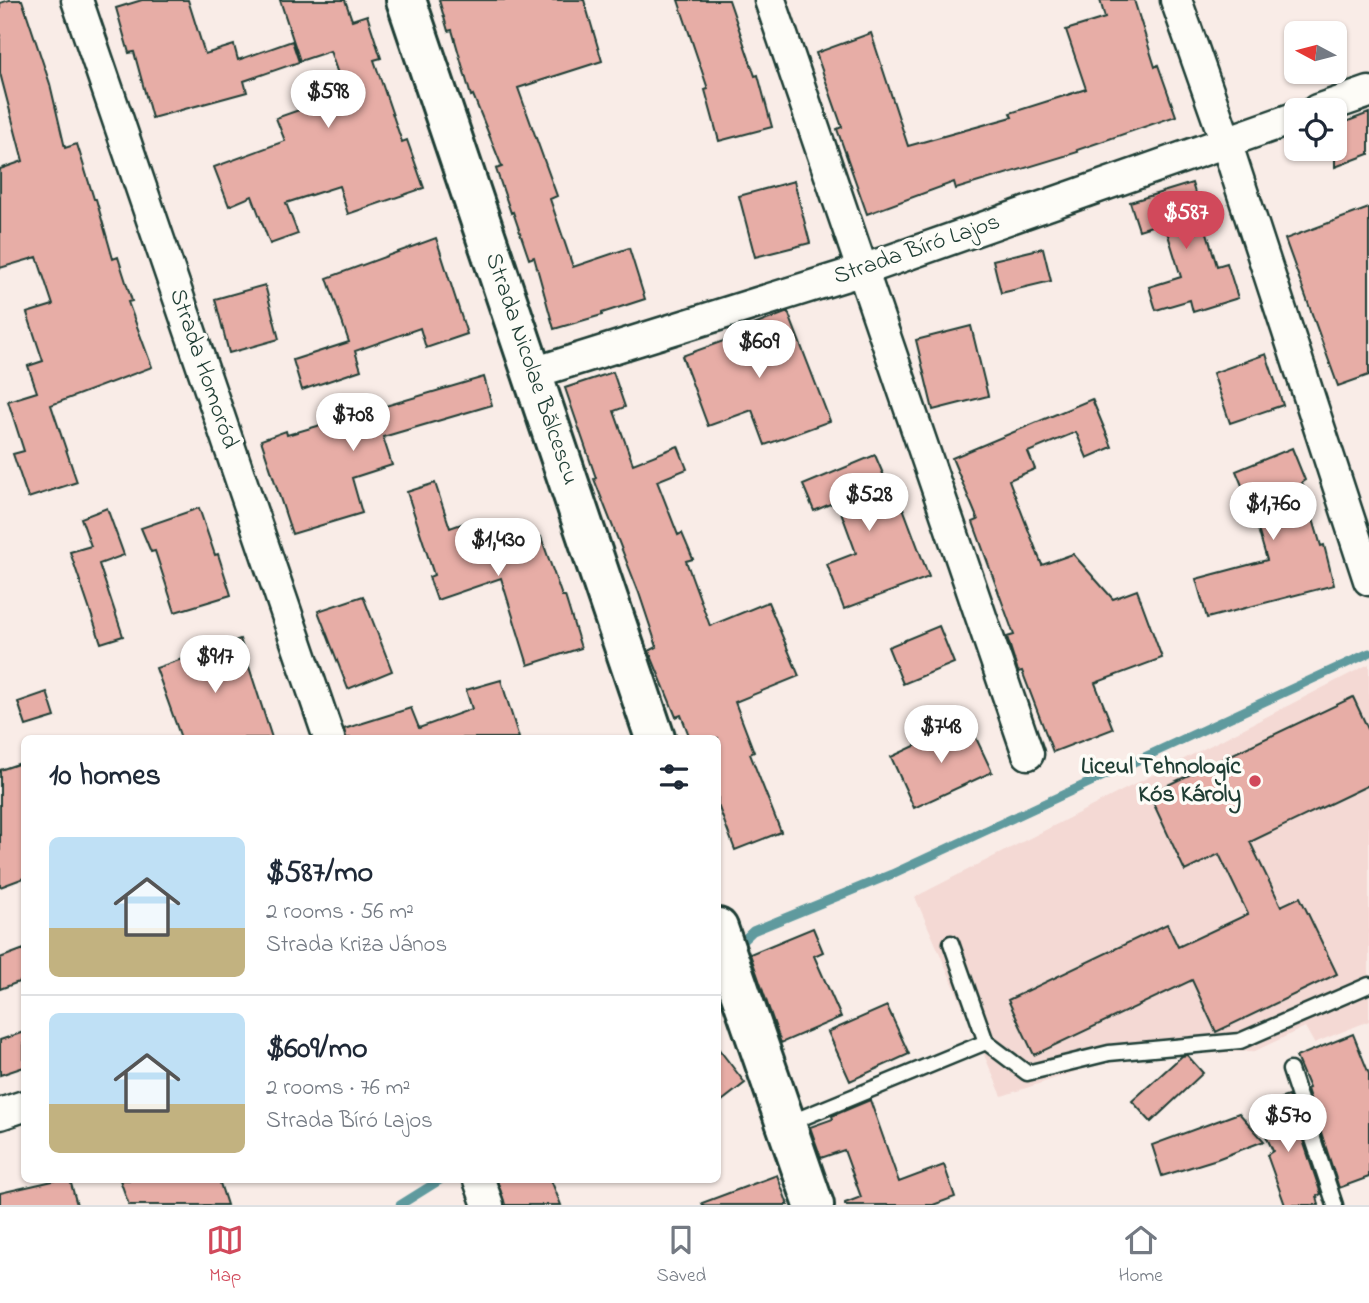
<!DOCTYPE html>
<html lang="en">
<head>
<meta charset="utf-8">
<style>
	body { margin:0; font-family:"Indie Flower",sans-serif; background:#f6f6f7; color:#1f2937; height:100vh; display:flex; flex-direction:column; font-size:26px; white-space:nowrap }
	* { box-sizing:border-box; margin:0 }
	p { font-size:23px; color:#747a83 }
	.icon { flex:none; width:38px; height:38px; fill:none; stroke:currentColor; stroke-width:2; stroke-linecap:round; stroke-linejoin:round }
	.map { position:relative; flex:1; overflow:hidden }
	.panel { position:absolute; left:21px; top:735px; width:700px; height:448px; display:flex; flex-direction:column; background:#fff; border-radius:10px; box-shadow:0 2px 5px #0004 }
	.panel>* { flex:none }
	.needle { width:46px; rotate:277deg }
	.fabs { position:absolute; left:1284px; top:21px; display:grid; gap:14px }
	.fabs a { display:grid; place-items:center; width:63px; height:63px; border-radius:10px; background:#fff; box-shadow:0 2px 5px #0004; font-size:35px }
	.price { position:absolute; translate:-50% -60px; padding:0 16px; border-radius:24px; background:#fff; color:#222; font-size:23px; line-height:46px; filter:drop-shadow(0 2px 4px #0008) }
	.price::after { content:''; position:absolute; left:50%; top:42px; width:21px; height:16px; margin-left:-10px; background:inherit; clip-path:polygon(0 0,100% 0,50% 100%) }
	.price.selected { background:#d1495b; color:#fff }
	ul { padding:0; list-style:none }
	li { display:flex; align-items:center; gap:21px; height:175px; padding:0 28px }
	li+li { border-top:2px solid #e0e1e3 }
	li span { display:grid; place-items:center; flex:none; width:196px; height:140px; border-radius:10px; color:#555 }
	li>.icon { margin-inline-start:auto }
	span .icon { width:84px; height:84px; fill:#fffc; stroke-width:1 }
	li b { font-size:30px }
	h2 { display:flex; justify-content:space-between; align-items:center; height:84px; padding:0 28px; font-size:30px }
	.menu { display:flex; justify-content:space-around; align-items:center; height:98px; border-top:2px solid #e0e1e3; background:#fff; font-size:19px; color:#747a83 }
	.menu a { display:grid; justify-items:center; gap:4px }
	.menu .selected { color:#d1495b }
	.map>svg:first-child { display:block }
	.built { fill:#f4d9d4 }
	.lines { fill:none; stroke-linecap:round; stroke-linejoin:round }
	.stream { stroke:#5e9a9e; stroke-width:9 }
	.building { fill:#e7ada6; stroke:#1f3d34; stroke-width:2 }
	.lane-casing { stroke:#1f3d34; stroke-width:19 }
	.street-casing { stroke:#1f3d34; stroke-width:35 }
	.secondary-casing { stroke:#1f3d34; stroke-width:44 }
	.lane { stroke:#fdfcf7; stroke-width:14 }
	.street { stroke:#fdfcf7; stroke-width:30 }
	.secondary { stroke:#fdfcf7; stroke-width:38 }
	.poi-dot { fill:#d1495b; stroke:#fdfcf7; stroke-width:2.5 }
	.labels { text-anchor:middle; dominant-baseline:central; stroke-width:7; stroke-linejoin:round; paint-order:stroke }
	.street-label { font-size:24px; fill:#1f3d34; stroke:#fdfcf7 }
	.poi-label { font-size:24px; font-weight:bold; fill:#1f3d34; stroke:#fdfcf7; text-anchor:end }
</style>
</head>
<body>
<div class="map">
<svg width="1369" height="1205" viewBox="0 0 1369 1205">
	<rect width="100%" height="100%" fill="#f9ece7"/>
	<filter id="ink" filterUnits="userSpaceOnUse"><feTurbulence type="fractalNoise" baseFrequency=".0143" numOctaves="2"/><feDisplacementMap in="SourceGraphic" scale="14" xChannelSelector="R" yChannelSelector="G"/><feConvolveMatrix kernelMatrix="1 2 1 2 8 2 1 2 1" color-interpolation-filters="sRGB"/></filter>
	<g filter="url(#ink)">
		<path class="built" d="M 1369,664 L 1369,1021 L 1314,1043 L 1305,1027 L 1255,1051 L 1140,1057 L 1098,1064 L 1002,1096 L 915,897 Z"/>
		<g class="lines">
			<path class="stream" d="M 735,948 L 753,931 L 892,874 L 1369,653
				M 400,1205 L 440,1180"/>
		</g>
		<path class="building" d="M 9,0 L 22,0 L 50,84 L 65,148 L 77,144 L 94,199 L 96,199 L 113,259 L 118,257 L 132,301 L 128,302 L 152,367 L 51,405 L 77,482 L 28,498 L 13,454 L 24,451 L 8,401 L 37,392 L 28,366 L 43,361 L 27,313 L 53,305 L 37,257 L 0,268 L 0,169 L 23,161 L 0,73 L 0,3 Z
			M 142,0 L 188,0 L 205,54 L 234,45 L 238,60 L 292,41 L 299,62 L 244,81 L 247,92 L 152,118 L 134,52 L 129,53 L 116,8 Z
			M 280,0 L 345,0 L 352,20 L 367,15 L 381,58 L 374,60 L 402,142 L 407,140 L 424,188 L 348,214 L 339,186 L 286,203 L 298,234 L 270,244 L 252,196 L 229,206 L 214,167 L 285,141 L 276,118 L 345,94 L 330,51 L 300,61 Z
			M 439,0 L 584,0 L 602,61 L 518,88 L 557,196 L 550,199 L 573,267 L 629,248 L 645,299 L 602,313 L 602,315 L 554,329 L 534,257 L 529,259 L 513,212 L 511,213 L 496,169 L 502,167 L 473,95 L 471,96 L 452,30 L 448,31 Z
			M 678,0 L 729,0 L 755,76 L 758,75 L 772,127 L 719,141 L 705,90 L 708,89 Z
			M 1100,0 L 1134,0 L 1155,67 L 1158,65 L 1176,116 L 1077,150 L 1078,152 L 956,189 L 954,182 L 867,214 L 837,129 L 842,127 L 816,53 L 871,33 L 908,146 L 1012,117 L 1010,113 L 1086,89 L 1066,30 L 1105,18 Z
			M 1369,113 L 1369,154 L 1335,167 L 1335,126 Z
			M 794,181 L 810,243 L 755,257 L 739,196 Z
			M 1192,183 L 1217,266 L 1227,263 L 1238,298 L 1193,312 L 1190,300 L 1156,310 L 1149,287 L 1181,277 L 1164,222 L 1139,230 L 1130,202 Z
			M 1369,208 L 1369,375 L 1338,386 L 1285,239 Z
			M 436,238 L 467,334 L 426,348 L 420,328 L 355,351 L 361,370 L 302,390 L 293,360 L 349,342 L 327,278 Z
			M 1043,248 L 1051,281 L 1001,293 L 993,260 Z
			M 265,285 L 279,339 L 229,353 L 215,299 Z
			M 788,312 L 830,421 L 765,445 L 752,410 L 708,426 L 682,356 L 740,335 L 738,331 Z
			M 971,326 L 988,396 L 933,410 L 916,340 Z
			M 1266,354 L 1283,405 L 1230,423 L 1213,373 Z
			M 613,372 L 625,407 L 614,411 L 633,464 L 678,446 L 687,469 L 657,481 L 678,535 L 682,533 L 693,559 L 686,561 L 710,626 L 768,602 L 799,676 L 735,702 L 754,752 L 750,754 L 781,832 L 735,850 L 718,805 L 718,738 L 690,738 L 681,715 L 676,717 L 649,651 L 657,647 L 639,593 L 594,479 L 596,478 L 565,388 Z
			M 484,377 L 492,405 L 383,437 L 392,465 L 352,478 L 362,513 L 292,534 L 261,440 L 286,431 L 287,435 Z
			M 1092,399 L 1112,447 L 1087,458 L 1076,432 L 1028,452 L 1035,469 L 1009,480 L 1042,565 L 1073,554 L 1113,599 L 1137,590 L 1162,658 L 1095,683 L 1113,729 L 1053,752 L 1022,671 L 1018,672 L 1017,668 L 1007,637 L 1014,635 L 973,522 L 978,520 L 952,458 Z
			M 1292,448 L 1305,480 L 1302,482 L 1321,546 L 1324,545 L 1334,585 L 1207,618 L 1196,579 L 1267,560 L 1253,512 L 1236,471 Z
			M 875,455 L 895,502 L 900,500 L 929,577 L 844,609 L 827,564 L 856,553 L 837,501 L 814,511 L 803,485 Z
			M 435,483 L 450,528 L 467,522 L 480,559 L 541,537 L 562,596 L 565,596 L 581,648 L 528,665 L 501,578 L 437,600 L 429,577 L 434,575 L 407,492 Z
			M 107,508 L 124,555 L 99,564 L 123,636 L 101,643 L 70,552 L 91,546 L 81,518 Z
			M 199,508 L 215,555 L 218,554 L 231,595 L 175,612 L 155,551 L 151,552 L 141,528 Z
			M 363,596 L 392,671 L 348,689 L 318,611 Z
			M 939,626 L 954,663 L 903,684 L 888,647 Z
			M 240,639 L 272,738 L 181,738 L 156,668 Z
			M 501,680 L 519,738 L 346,738 L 344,729 L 411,708 L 419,728 L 472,709 L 466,690 Z
			M 47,692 L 55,717 L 26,726 L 18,702 Z
			M 1353,697 L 1369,731 L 1369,785 L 1250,842 L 1281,906 L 1300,897 L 1337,974 L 1216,1032 L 1192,980 L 1034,1055 L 1008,1000 L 1167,924 L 1178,947 L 1248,914 L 1219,854 L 1185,871 L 1149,794 Z
			M 968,721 L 992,772 L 914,808 L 891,757 Z
			M 24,762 L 24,878 L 0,887 L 0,770 Z
			M 813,928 L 823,952 L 814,956 L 841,1017 L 781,1043 L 750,954 Z
			M 24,949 L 24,980 L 0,989 L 0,958 Z
			M 887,1006 L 909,1054 L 850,1081 L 828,1032 Z
			M 24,1032 L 24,1067 L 0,1075 L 0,1040 Z
			M 1353,1034 L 1369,1074 L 1369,1177 L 1339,1188 L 1307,1089 L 1309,1088 L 1296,1057 Z
			M 718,1048 L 745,1083 L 718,1104 Z
			M 1187,1055 L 1203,1073 L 1151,1122 L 1132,1101 L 1182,1056 Z
			M 1288,1096 L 1321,1194 L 1317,1196 L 1319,1205 L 1285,1205 L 1267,1155 L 1273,1151 L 1253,1108 Z
			M 870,1100 L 899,1182 L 944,1165 L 955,1197 L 933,1205 L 845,1205 L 845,1203 L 861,1197 L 844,1150 L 821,1158 L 810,1127 L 833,1119 L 832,1116 Z
			M 1239,1113 L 1264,1141 L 1217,1159 L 1162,1176 L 1152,1145 Z
			M 777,1175 L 788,1205 L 703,1205 L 702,1203 Z
			M 57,1180 L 70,1180 L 77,1205 L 0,1205 L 0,1193 Z
			M 120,1180 L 219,1180 L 227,1205 L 129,1205 Z
			M 497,1180 L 551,1180 L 561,1205 L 505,1205 Z"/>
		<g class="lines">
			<defs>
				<path id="lane" d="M 951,943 L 986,1042 L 1027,1073 L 1109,1053 L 1240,1041 L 1369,985
					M 1290,1070 L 1335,1205
					M 787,1124 L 986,1042"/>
				<path id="street" d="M 77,0 L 329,738
					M 770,0 L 1028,754
					M 1176,0 L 1226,142 L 1369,580
					M 1317,110 L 1369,92
					M 533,373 L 863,270 L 1297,117
					M 0,1114 L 24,1106
					M 479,1180 L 488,1205"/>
				<path id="secondary" d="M 406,0 L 655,738
					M 718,928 L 814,1205"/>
			</defs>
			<use href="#lane" class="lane-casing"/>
			<use href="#street" class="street-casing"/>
			<use href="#secondary" class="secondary-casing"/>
			<use href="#lane" class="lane"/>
			<use href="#street" class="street"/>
			<use href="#secondary" class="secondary"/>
		</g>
	</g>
	<circle class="poi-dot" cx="1255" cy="781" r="7"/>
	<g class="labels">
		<g class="street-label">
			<text transform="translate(917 250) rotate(-19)">Strada Bíró Lajos</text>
			<text transform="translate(203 369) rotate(71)">Strada Homoród</text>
			<text transform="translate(531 369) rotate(71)">Strada Nicolae Bălcescu</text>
		</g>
		<g class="poi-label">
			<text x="1241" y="767">Liceul Tehnologic<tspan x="1241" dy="28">Kós Károly</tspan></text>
		</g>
	</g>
</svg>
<div class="fabs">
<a><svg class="needle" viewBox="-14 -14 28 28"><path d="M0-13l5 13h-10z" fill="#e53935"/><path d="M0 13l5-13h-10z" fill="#747a83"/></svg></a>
<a><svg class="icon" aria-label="locate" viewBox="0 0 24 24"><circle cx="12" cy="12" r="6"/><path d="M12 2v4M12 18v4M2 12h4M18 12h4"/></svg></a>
</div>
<b class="price" style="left:328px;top:130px">$598</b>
<b class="price selected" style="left:1186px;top:251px">$587</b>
<b class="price" style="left:759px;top:380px">$609</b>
<b class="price" style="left:353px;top:453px">$708</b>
<b class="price" style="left:869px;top:533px">$528</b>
<b class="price" style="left:1273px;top:542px">$1,760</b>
<b class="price" style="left:498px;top:578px">$1,430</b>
<b class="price" style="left:215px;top:695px">$917</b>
<b class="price" style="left:941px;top:765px">$748</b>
<b class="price" style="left:1288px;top:1154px">$570</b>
<section class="panel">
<h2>10 homes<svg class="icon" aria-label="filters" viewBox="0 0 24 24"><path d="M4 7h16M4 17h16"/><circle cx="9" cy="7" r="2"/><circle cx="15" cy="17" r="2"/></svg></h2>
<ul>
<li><span style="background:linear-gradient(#bfe0f5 65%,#c2b280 0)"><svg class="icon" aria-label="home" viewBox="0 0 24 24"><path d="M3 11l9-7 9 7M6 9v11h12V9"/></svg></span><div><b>$587/mo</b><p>2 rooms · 56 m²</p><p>Strada Kriza János</p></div></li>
<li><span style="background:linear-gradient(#bfe0f5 65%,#c2b280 0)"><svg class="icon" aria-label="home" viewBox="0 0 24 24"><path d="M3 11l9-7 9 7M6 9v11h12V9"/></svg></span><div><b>$609/mo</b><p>2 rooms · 76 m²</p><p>Strada Bíró Lajos</p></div></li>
</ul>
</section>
</div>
<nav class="menu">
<a class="selected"><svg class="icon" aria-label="map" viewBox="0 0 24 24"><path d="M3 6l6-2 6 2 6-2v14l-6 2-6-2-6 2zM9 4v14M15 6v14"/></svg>Map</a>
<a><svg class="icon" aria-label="saved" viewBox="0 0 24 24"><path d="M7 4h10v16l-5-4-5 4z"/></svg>Saved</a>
<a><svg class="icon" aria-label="home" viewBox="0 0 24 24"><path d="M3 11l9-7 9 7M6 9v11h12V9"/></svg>Home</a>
</nav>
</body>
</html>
